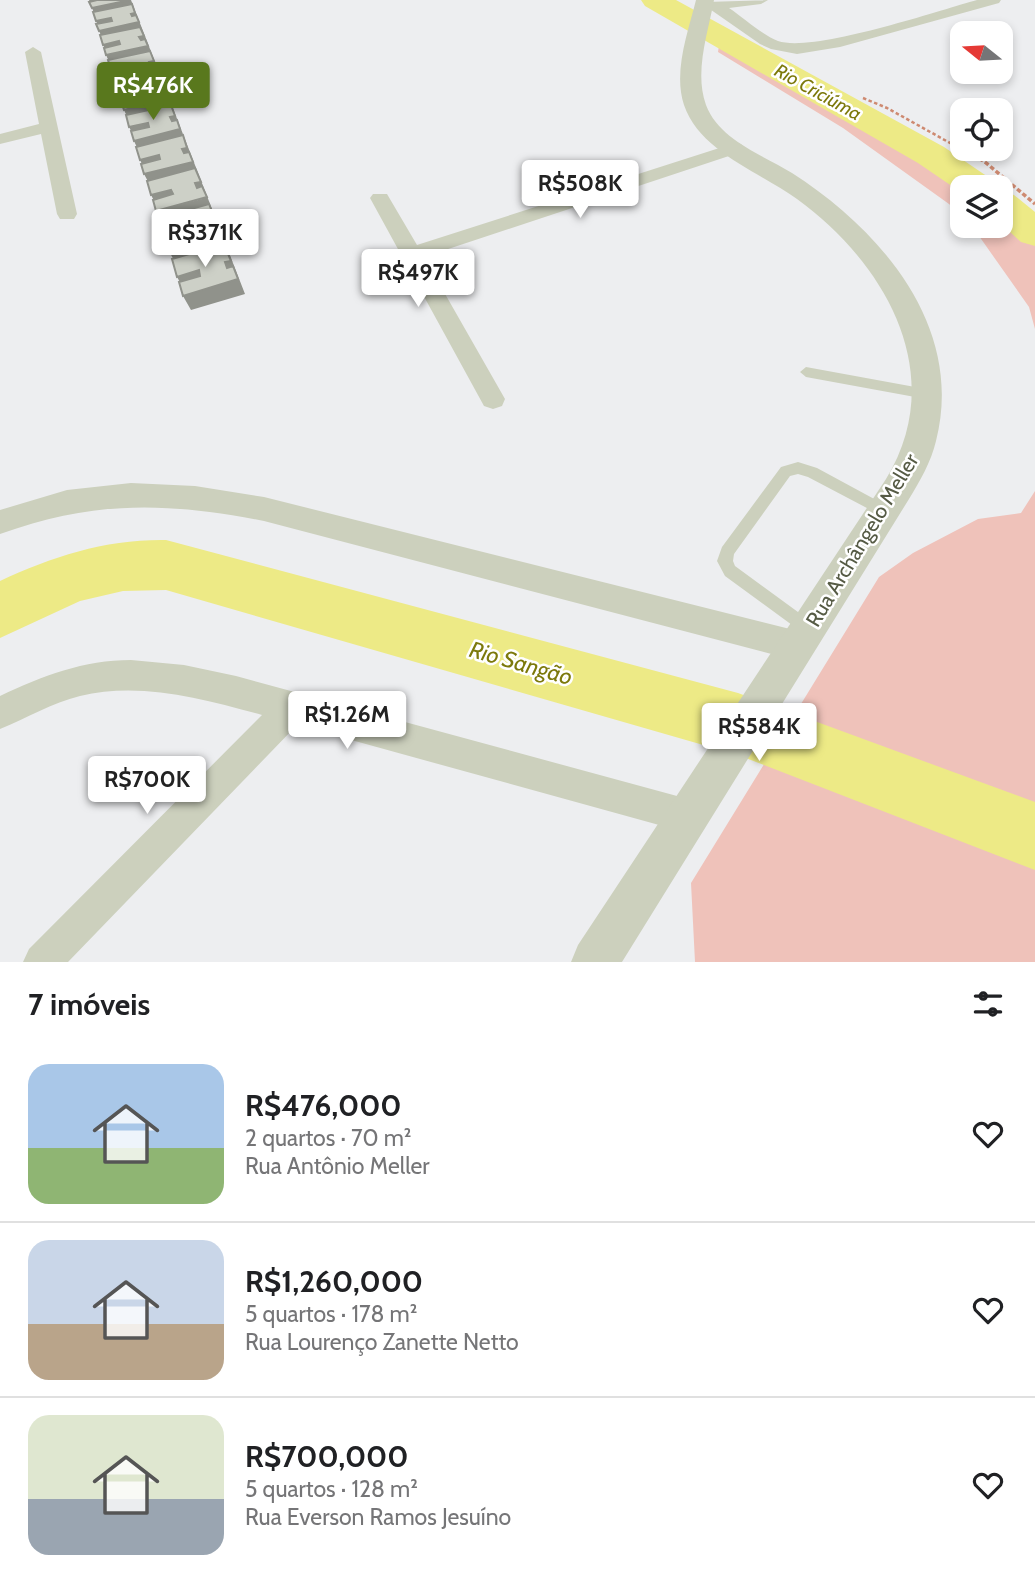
<!DOCTYPE html>
<html lang="pt">
<head>
<meta charset="utf-8">
<style>
	body { margin:0; font-family:Cabin,sans-serif; background:#f6f6f6; color:#202124; height:100vh; display:flex; flex-direction:column; font-size:26px; white-space:nowrap }
	* { box-sizing:border-box; margin:0 }
	p { font-size:23px; color:#757577 }
	.icon { flex:none; width:38px; height:38px; fill:none; stroke:currentColor; stroke-width:2; stroke-linecap:round; stroke-linejoin:round }
	.map { position:relative; height:962px; overflow:hidden }
	.side { display:flex; flex-direction:column; background:#fff; flex:1 }
	.side>* { flex:none }
	.needle { width:46px; rotate:288deg }
	.controls { position:absolute; left:950px; top:21px; display:grid; gap:14px }
	.controls a { display:grid; place-items:center; width:63px; height:63px; border-radius:14px; background:#fff; box-shadow:0 4px 10px #0003; font-size:35px }
	.price { position:absolute; translate:-50% -60px; padding:0 16px; border-radius:7px; background:#fff; color:#222; font-size:23px; line-height:46px; filter:drop-shadow(0 2px 4px #0008) }
	.price::after { content:''; position:absolute; left:50%; top:42px; width:21px; height:16px; margin-left:-10px; background:inherit; clip-path:polygon(0 0,100% 0,50% 100%) }
	.price.on { background:#59781d; color:#fff }
	ul { padding:0; list-style:none }
	li { display:flex; align-items:center; gap:21px; height:175px; padding:0 28px }
	li+li { border-top:2px solid #e0e0e0 }
	li span { display:grid; place-items:center; flex:none; width:196px; height:140px; border-radius:21px; color:#555 }
	li>.icon { margin-inline-start:auto }
	span .icon { width:84px; height:84px; fill:#fffc; stroke-width:1 }
	li b { font-size:30px }
	h2 { display:flex; justify-content:space-between; align-items:center; height:84px; padding:0 28px; font-size:30px }
	.map>svg:first-child { display:block }
	.green { fill:#efc2ba }
	.lines { fill:none; stroke-linecap:round; stroke-linejoin:round }
	.river { fill:#edea86; fill-rule:evenodd }
	.path-far1 { stroke:#ce8a71; stroke-width:2.5; stroke-dasharray:3.5 2.5; stroke-linecap:butt }
	.path { stroke:#ce8a71; stroke-width:3.5; stroke-dasharray:4.5 2.5; stroke-linecap:butt }
	.service { fill:#ccd0bd; fill-rule:evenodd }
	.minor { fill:#ccd0bd; fill-rule:evenodd }
	.tertiary { fill:#ccd0bd; fill-rule:evenodd }
	.shaded-wall { fill:#90928b }
	.building { fill:#cdd0c7; stroke:#90928b; stroke-width:2 }
	.labels { text-anchor:middle; dominant-baseline:central; stroke-width:5; stroke-linejoin:round; paint-order:stroke }
	.far-water-label { font-size:19px; font-style:italic; fill:#7c790b; stroke:#fff }
	.street-label { font-size:21px; fill:#565b45; stroke:#fff }
	.water-label { font-size:23px; font-style:italic; fill:#7c790b; stroke:#fff }
</style>
</head>
<body>
<div class="map">
<svg width="1035" height="962" viewBox="0 0 1035 962">
	<rect width="100%" height="100%" fill="#edeef0"/>
	<path class="green" d="M 722,26 L 895,123 L 994,187 L 962,187 L 962,216 L 949,204 L 843,128 L 718,52 Z
		M 1001,192 L 1035,219 L 1035,329 L 1029,307 L 972,226 L 1001,226 Z
		M 1035,491 L 1035,962 L 695,962 L 691,883 L 879,577 L 913,553 L 978,519 L 1021,513 Z"/>
	<g class="lines">
		<path class="river" d="M 641,0 L 676,0 L 944,147 L 991,179 L 997,187 L 962,187 L 962,193 L 918,163 L 645,6 Z
			M 1001,191 L 1014,195 L 1035,212 L 1035,246 L 1021,242 L 1001,224 Z
			M 166,540 L 738,693 L 1035,802 L 1035,870 L 738,755 L 166,590 L 123,591 L 80,601 L 0,638 L 0,581 C 53,556 107,539 166,540 Z"/>
		<path class="path-far1" d="M 863,98 L 887,108 L 988,164"/>
		<path class="path" d="M 985,162 L 1035,204"/>
		<path class="service" d="M 806,367 L 926,389 L 932,394 L 926,399 L 806,377 L 800,372 Z
			M 798,462 L 817,468 L 889,507 L 891,511 L 889,515 L 884,517 L 808,477 L 798,474 L 790,476 L 734,554 L 733,561 L 735,566 L 813,623 L 815,628 L 813,633 L 807,636 L 725,576 L 717,561 L 722,547 L 781,467 Z"/>
		<path class="minor" d="M 768,0 L 761,4 L 729,8 C 744,18 761,34 778,41 C 813,53 937,11 977,0 L 1001,0 L 999,3 L 840,47 L 797,54 L 771,49 L 760,44 L 704,5 L 706,2 Z
			M 33,47 L 41,52 L 77,214 L 74,219 L 60,219 L 57,214 L 41,134 L 0,144 L 0,134 L 39,124 L 25,52 Z
			M 735,143 L 741,144 L 744,148 L 741,152 L 424,257 L 505,399 L 502,406 L 493,409 L 484,406 L 370,198 L 373,194 L 387,194 L 417,245 Z
			M 131,483 L 195,486 L 264,497 L 798,631 L 809,636 L 813,646 L 809,656 L 798,661 L 264,521 C 165,502 96,500 0,534 L 0,510 L 67,490 Z
			M 131,660 L 184,665 L 236,676 L 688,799 L 700,804 L 705,816 L 700,828 L 688,833 L 297,725 L 68,962 L 23,962 L 29,949 L 262,715 C 204,699 140,681 80,696 C 52,703 27,718 0,729 L 0,696 C 42,676 84,660 131,660 Z"/>
		<path class="tertiary" d="M 696,0 L 714,0 C 708,33 694,72 706,105 C 719,140 763,155 792,173 C 881,230 965,327 936,441 C 931,462 920,481 909,499 L 622,962 L 571,962 L 578,945 L 886,479 C 950,374 885,263 797,199 C 760,172 700,152 684,105 C 673,72 688,32 696,0 Z"/>
	</g>
	<path class="shaded-wall" d="M 89,0 L 131,0 L 245,294 L 191,310 L 183,296 L 225,262 L 177,266 L 169,251 L 209,221 L 164,226 L 156,211 L 202,199 L 195,183 L 152,189 L 144,174 L 147,174 L 140,160 L 159,155 L 184,153 L 141,156 L 134,141 L 136,140 L 129,127 L 170,117 L 131,125 L 124,110 L 126,109 L 120,98 L 159,88 L 122,97 L 115,82 L 117,81 L 111,70 L 113,70 L 106,55 L 108,55 L 103,45 L 105,44 L 99,31 L 100,30 L 96,21 L 97,21 Z
		M 171,190 L 178,205 L 159,210 L 151,195 Z
		M 184,228 L 192,243 L 171,249 L 163,234 Z
		M 199,270 L 206,285 L 185,291 L 177,277 Z"/>
	<path class="building" d="M 97,0 L 130,0 L 92,8 L 89,2 Z
		M 132,4 L 135,13 L 131,14 L 132,16 L 136,15 L 139,22 L 99,31 L 96,24 L 112,21 L 111,18 L 96,21 L 93,12 Z
		M 140,27 L 144,36 L 139,37 L 141,40 L 145,39 L 148,46 L 106,55 L 104,48 L 120,44 L 119,41 L 103,45 L 100,35 Z
		M 150,51 L 154,61 L 149,62 L 150,65 L 155,64 L 158,72 L 115,82 L 112,73 L 129,70 L 128,66 L 111,70 L 108,60 Z
		M 160,77 L 164,87 L 159,88 L 161,92 L 165,91 L 169,99 L 124,110 L 121,101 L 139,97 L 137,94 L 120,98 L 116,87 Z
		M 171,105 L 175,116 L 170,117 L 172,121 L 177,120 L 180,129 L 134,141 L 131,131 L 149,127 L 148,123 L 129,127 L 126,115 Z
		M 183,135 L 187,148 L 182,149 L 184,153 L 189,152 L 193,162 L 144,174 L 141,164 L 160,159 L 159,155 L 140,160 L 136,147 Z
		M 195,168 L 201,182 L 195,183 L 197,188 L 202,186 L 207,197 L 156,211 L 153,200 L 173,194 L 171,190 L 151,195 L 147,181 Z
		M 209,204 L 215,219 L 209,221 L 211,226 L 217,224 L 222,236 L 169,251 L 165,239 L 186,233 L 184,228 L 163,234 L 158,218 Z
		M 224,244 L 231,261 L 225,262 L 227,268 L 233,266 L 238,279 L 183,296 L 179,282 L 200,276 L 199,270 L 177,277 L 172,259 Z"/>
	<g class="labels">
		<g class="far-water-label">
			<text transform="translate(818 92) rotate(29)">Rio Criciúma</text>
		</g>
		<g class="street-label">
			<text transform="translate(862 540) rotate(-59)">Rua Archângelo Meller</text>
		</g>
		<g class="water-label">
			<text transform="translate(521 663) rotate(16)">Rio Sangão</text>
		</g>
	</g>
</svg>
<div class="controls">
<a><svg class="needle" viewBox="-14 -14 28 28"><path d="M0-13l5 13h-10z" fill="#e53935"/><path d="M0 13l5-13h-10z" fill="#757577"/></svg></a>
<a><svg class="icon" aria-label="locate" viewBox="0 0 24 24"><circle cx="12" cy="12" r="6"/><path d="M12 2v4M12 18v4M2 12h4M18 12h4"/></svg></a>
<a><svg class="icon" aria-label="layers" viewBox="0 0 24 24"><path d="M12 4l9 5-9 5-9-5zM3 14l9 5 9-5"/></svg></a>
</div>
<b class="price on" style="left:153px;top:122px">R$476K</b>
<b class="price" style="left:580px;top:220px">R$508K</b>
<b class="price" style="left:205px;top:269px">R$371K</b>
<b class="price" style="left:418px;top:309px">R$497K</b>
<b class="price" style="left:347px;top:751px">R$1.26M</b>
<b class="price" style="left:759px;top:763px">R$584K</b>
<b class="price" style="left:147px;top:816px">R$700K</b>
</div>
<section class="side">
<h2>7 imóveis<svg class="icon" aria-label="filters" viewBox="0 0 24 24"><path d="M4 7h16M4 17h16"/><circle cx="9" cy="7" r="2"/><circle cx="15" cy="17" r="2"/></svg></h2>
<ul>
<li><span style="background:linear-gradient(#a9c7e8 60%,#8fb573 0)"><svg class="icon" aria-label="home" viewBox="0 0 24 24"><path d="M3 11l9-7 9 7M6 9v11h12V9"/></svg></span><div><b>R$476,000</b><p>2 quartos · 70 m²</p><p>Rua Antônio Meller</p></div><svg class="icon" aria-label="heart" viewBox="0 0 24 24"><path d="M12 20l-8-8c-3-5 5-10 8-4 3-6 11-1 8 4z"/></svg></li>
<li><span style="background:linear-gradient(#c9d6e8 60%,#b9a48a 0)"><svg class="icon" aria-label="home" viewBox="0 0 24 24"><path d="M3 11l9-7 9 7M6 9v11h12V9"/></svg></span><div><b>R$1,260,000</b><p>5 quartos · 178 m²</p><p>Rua Lourenço Zanette Netto</p></div><svg class="icon" aria-label="heart" viewBox="0 0 24 24"><path d="M12 20l-8-8c-3-5 5-10 8-4 3-6 11-1 8 4z"/></svg></li>
<li><span style="background:linear-gradient(#dfe7d0 60%,#9aa5b1 0)"><svg class="icon" aria-label="home" viewBox="0 0 24 24"><path d="M3 11l9-7 9 7M6 9v11h12V9"/></svg></span><div><b>R$700,000</b><p>5 quartos · 128 m²</p><p>Rua Everson Ramos Jesuíno</p></div><svg class="icon" aria-label="heart" viewBox="0 0 24 24"><path d="M12 20l-8-8c-3-5 5-10 8-4 3-6 11-1 8 4z"/></svg></li>
</ul>
</section>
</body>
</html>
